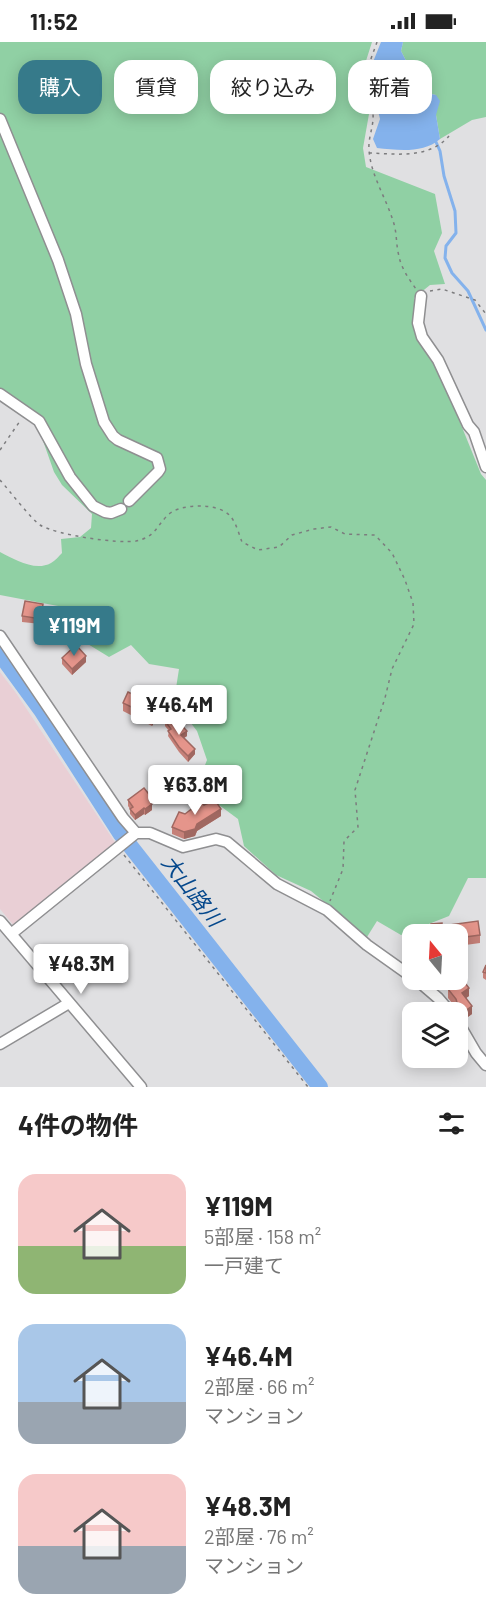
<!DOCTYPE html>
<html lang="ja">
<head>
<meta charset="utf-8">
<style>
	body { margin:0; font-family:Barlow,"Noto Sans JP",sans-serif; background:#f2f2f2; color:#222; height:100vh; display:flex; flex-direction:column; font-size:22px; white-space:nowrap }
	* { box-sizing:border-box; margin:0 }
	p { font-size:20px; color:#767676 }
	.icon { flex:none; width:33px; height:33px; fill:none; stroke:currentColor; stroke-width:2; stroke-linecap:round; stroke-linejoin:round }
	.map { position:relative; height:1045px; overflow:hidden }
	.panel { display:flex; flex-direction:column; background:#fff; flex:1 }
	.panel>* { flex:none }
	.banner { position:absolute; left:18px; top:18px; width:450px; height:54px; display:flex; gap:12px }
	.needle { width:39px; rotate:342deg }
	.tools { position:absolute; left:402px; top:882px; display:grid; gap:12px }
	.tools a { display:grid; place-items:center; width:66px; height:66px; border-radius:12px; background:#fff; box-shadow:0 3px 15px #0003; font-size:30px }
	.price { position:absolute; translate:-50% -51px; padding:0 14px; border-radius:6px; background:#fff; color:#222; font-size:20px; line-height:39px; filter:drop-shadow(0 2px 3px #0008) }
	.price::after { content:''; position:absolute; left:50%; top:36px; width:18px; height:14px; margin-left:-9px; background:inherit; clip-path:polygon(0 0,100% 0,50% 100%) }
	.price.selected { background:#367a8a; color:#fff }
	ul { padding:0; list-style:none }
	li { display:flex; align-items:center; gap:18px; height:150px; padding:0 18px }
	li span { display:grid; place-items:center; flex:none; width:168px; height:120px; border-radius:18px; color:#555 }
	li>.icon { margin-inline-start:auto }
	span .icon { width:72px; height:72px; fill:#fffc; stroke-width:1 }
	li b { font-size:26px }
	h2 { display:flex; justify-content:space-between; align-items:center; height:72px; padding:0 18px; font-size:26px }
	.pill { padding:0 21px; border-radius:18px; background:#fff; box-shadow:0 3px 15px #0003; font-size:21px; line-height:54px }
	.pill.selected { background:#367a8a; color:#fff }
	.status { display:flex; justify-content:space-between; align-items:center; height:42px; padding:0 30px; background:#fff; direction:ltr }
	.status svg { height:16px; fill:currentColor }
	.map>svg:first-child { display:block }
	.industrial { fill:#e9cfd5 }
	.green { fill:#90d0a4 }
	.water { fill:#84b2ec }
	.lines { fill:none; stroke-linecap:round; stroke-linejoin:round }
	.stream { stroke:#84b2ec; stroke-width:3 }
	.river { stroke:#84b2ec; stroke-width:16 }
	.minor-casing { stroke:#8f8f91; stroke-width:13 }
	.path { stroke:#7c7c7e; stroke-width:1.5; stroke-dasharray:3 4.5; stroke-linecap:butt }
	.minor { stroke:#fff; stroke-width:10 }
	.wall { fill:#c58078 }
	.shaded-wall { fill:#a06861 }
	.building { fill:#e5958b; stroke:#a06861; stroke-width:1.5 }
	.labels { text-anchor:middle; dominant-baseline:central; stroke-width:6; stroke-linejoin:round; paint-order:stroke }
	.water-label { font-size:21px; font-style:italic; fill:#05488c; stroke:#e0e0e2 }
</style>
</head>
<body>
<div class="status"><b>11:52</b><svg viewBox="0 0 49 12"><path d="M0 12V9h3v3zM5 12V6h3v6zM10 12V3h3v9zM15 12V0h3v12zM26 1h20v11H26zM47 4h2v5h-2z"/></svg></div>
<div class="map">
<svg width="486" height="1045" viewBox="0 0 486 1045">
	<rect width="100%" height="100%" fill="#e0e0e2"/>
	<path class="industrial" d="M 0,630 L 16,651 L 116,802 L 15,885 L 0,867 Z"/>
	<path class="green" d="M 0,0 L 372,0 L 359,41 L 369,72 L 363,106 L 366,125 L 435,152 L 442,191 L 434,209 L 445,242 L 430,243 L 414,256 L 415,289 L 442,336 L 481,432 L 486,438 L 486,836 L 468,836 L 449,874 L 401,893 L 377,879 L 367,895 L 311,849 L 276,833 L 244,804 L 238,777 L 196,746 L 207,718 L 197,689 L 174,659 L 179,627 L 149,622 L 131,603 L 109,615 L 65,588 L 58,564 L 0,553 L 0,510 C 14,517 35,530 51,521 C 55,519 59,514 62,511 L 61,497 L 80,495 L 91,486 L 92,472 L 62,443 L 54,430 L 35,376 L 0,350 Z
		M 403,0 L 486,0 L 486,75 L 472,78 L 440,97 L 436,73 L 436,53 L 422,50 L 401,9 Z"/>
	<path class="water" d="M 381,0 L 403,0 L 401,9 L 422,50 L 436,53 L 440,59 L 436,73 L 440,97 C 423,112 397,108 377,106 L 373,97 L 380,77 L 371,40 L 373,20 Z"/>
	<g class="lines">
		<path class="stream" d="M 436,100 L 440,109 L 444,134 L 455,169 L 456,191 L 446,204 L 445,216 L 452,231 L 468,249 L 486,288"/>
		<path class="river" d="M 0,612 L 41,668 L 120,791 L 320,1045"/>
		<defs>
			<path id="minor" d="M 0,77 L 58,218 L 76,272 L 86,322 L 104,380 L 113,394 L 118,398 L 157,416 L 160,427 L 158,430 L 129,459
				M 421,254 L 418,281 L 422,295 L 438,318 L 468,383 L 474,390 L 486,425
				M 0,352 L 39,379 L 70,435 L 93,464 L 105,470 L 111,471 L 121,467
				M 0,594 L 123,776 L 136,791
				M 0,879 L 141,1045
				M 11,892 L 136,791 L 150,791 L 183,805 L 216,797 L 227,800 L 277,842 L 327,868 L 367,903 L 412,935
				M 417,938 L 438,956 L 450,970
				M 458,980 L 476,1011 L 486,1023
				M 0,1002 L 69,961"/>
		</defs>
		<use href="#minor" class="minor-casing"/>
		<path class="path" d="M 377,0 C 372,15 363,33 367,49 C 369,57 373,64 373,72 C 374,84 368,95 369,108 C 371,135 387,157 394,182 C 397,192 396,204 399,214 C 401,226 409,237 416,247
			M 369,111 C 397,112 429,117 449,94
			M 430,249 L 442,247 L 475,258 L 486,272
			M 0,408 L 20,379
			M 0,438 C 9,448 31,477 40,483 C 57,493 117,502 136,499 C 155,495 156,485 167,474 C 178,461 220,460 231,475 C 236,481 239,492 242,500 L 258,508 L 279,505 L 292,493 L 314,487 L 331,485 L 345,492 L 375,493 L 392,511 L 405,538 L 413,561 L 414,582 L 392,627 L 385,656 L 355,748 L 358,785 L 344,799 L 343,827 L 330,859
			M 124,813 L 308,1045"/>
		<use href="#minor" class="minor"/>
	</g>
	<path class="wall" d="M 43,568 L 41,582 L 22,580 L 22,574 Z
		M 62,616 L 86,620 L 72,633 L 62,622 Z
		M 123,661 L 158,673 L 152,684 L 123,669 Z
		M 165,679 L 187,694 L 184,696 L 195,712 L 188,720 L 179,710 L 168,694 L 169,689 L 165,684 Z
		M 128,758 L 152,761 L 152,768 L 145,773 L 144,772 L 135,778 L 130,772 L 130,767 L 128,764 Z
		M 204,763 L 221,774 L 197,789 L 195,794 L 184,797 L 172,792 L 172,785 L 185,772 Z
		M 431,882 L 480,893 L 480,901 L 458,904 L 458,892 L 431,892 Z
		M 486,923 L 486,938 L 483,936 L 483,930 Z
		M 427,938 L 440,938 L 435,943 Z
		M 448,947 L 469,954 L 466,956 L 472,972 L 465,977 L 458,973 L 456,966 L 448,956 Z"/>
	<path class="shaded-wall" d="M 86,614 L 86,620 L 72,633 L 72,627 Z
		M 158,664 L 158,673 L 152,684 L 152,675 Z
		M 187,689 L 187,694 L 181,698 L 181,693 Z
		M 195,707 L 195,712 L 188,720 L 188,714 Z
		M 152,762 L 152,768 L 145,773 L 145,767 Z
		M 144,766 L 144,772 L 135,778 L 135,773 Z
		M 221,767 L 221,774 L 197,789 L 195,794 L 184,797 L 184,790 Z
		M 435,938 L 440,938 L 435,943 Z
		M 469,946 L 469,954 L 462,959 L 462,951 Z
		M 472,964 L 472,972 L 465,977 L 465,969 Z"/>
	<path class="building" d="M 25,559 L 43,562 L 41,577 L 22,574 Z
		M 76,603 L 86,614 L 72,627 L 62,616 Z
		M 128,650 L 158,664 L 152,675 L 123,661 Z
		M 173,674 L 187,689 L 181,693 L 195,707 L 188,714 L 179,705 L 168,689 L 171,687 L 165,679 Z
		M 144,746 L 152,756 L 149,758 L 152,762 L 145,767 L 144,766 L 135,773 L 130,767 L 133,765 L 128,758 Z
		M 215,758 L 221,767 L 197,782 L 195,787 L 184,790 L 172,785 L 179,770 L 185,772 L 202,759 L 204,763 Z
		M 478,879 L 480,893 L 458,896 L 458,892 L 432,892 L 431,882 L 442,881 L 442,884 Z
		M 486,923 L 486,931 L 483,930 Z
		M 462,937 L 469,946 L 462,951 L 472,964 L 465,969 L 458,964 L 456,957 L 448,947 Z"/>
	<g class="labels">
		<g class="water-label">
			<text transform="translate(193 848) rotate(52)">大山路川</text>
		</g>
	</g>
</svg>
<div class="tools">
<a><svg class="needle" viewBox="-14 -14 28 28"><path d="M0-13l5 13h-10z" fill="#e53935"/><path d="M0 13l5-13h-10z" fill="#767676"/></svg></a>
<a><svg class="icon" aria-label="layers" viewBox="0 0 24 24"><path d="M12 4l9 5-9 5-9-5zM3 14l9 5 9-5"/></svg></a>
</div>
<b class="price selected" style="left:74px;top:615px">¥119M</b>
<b class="price" style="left:179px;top:694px">¥46.4M</b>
<b class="price" style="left:195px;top:774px">¥63.8M</b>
<b class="price" style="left:81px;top:953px">¥48.3M</b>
<div class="banner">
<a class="pill selected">購入</a>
<a class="pill">賃貸</a>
<a class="pill">絞り込み</a>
<a class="pill">新着</a>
</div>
</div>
<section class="panel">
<h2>4件の物件<svg class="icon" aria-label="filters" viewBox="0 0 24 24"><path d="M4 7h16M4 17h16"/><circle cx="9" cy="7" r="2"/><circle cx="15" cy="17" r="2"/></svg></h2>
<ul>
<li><span style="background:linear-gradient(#f6c9c9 60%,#8fb573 0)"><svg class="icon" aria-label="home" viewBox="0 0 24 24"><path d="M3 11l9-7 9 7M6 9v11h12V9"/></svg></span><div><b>¥119M</b><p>5部屋 · 158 m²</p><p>一戸建て</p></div></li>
<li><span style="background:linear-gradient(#a9c7e8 65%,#9aa5b1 0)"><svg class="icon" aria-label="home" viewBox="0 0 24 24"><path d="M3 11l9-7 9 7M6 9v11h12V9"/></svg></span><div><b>¥46.4M</b><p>2部屋 · 66 m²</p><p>マンション</p></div></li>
<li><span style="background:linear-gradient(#f6c9c9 60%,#9aa5b1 0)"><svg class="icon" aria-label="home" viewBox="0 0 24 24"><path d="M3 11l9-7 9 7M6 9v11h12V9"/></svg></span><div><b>¥48.3M</b><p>2部屋 · 76 m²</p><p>マンション</p></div></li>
</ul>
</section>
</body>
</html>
